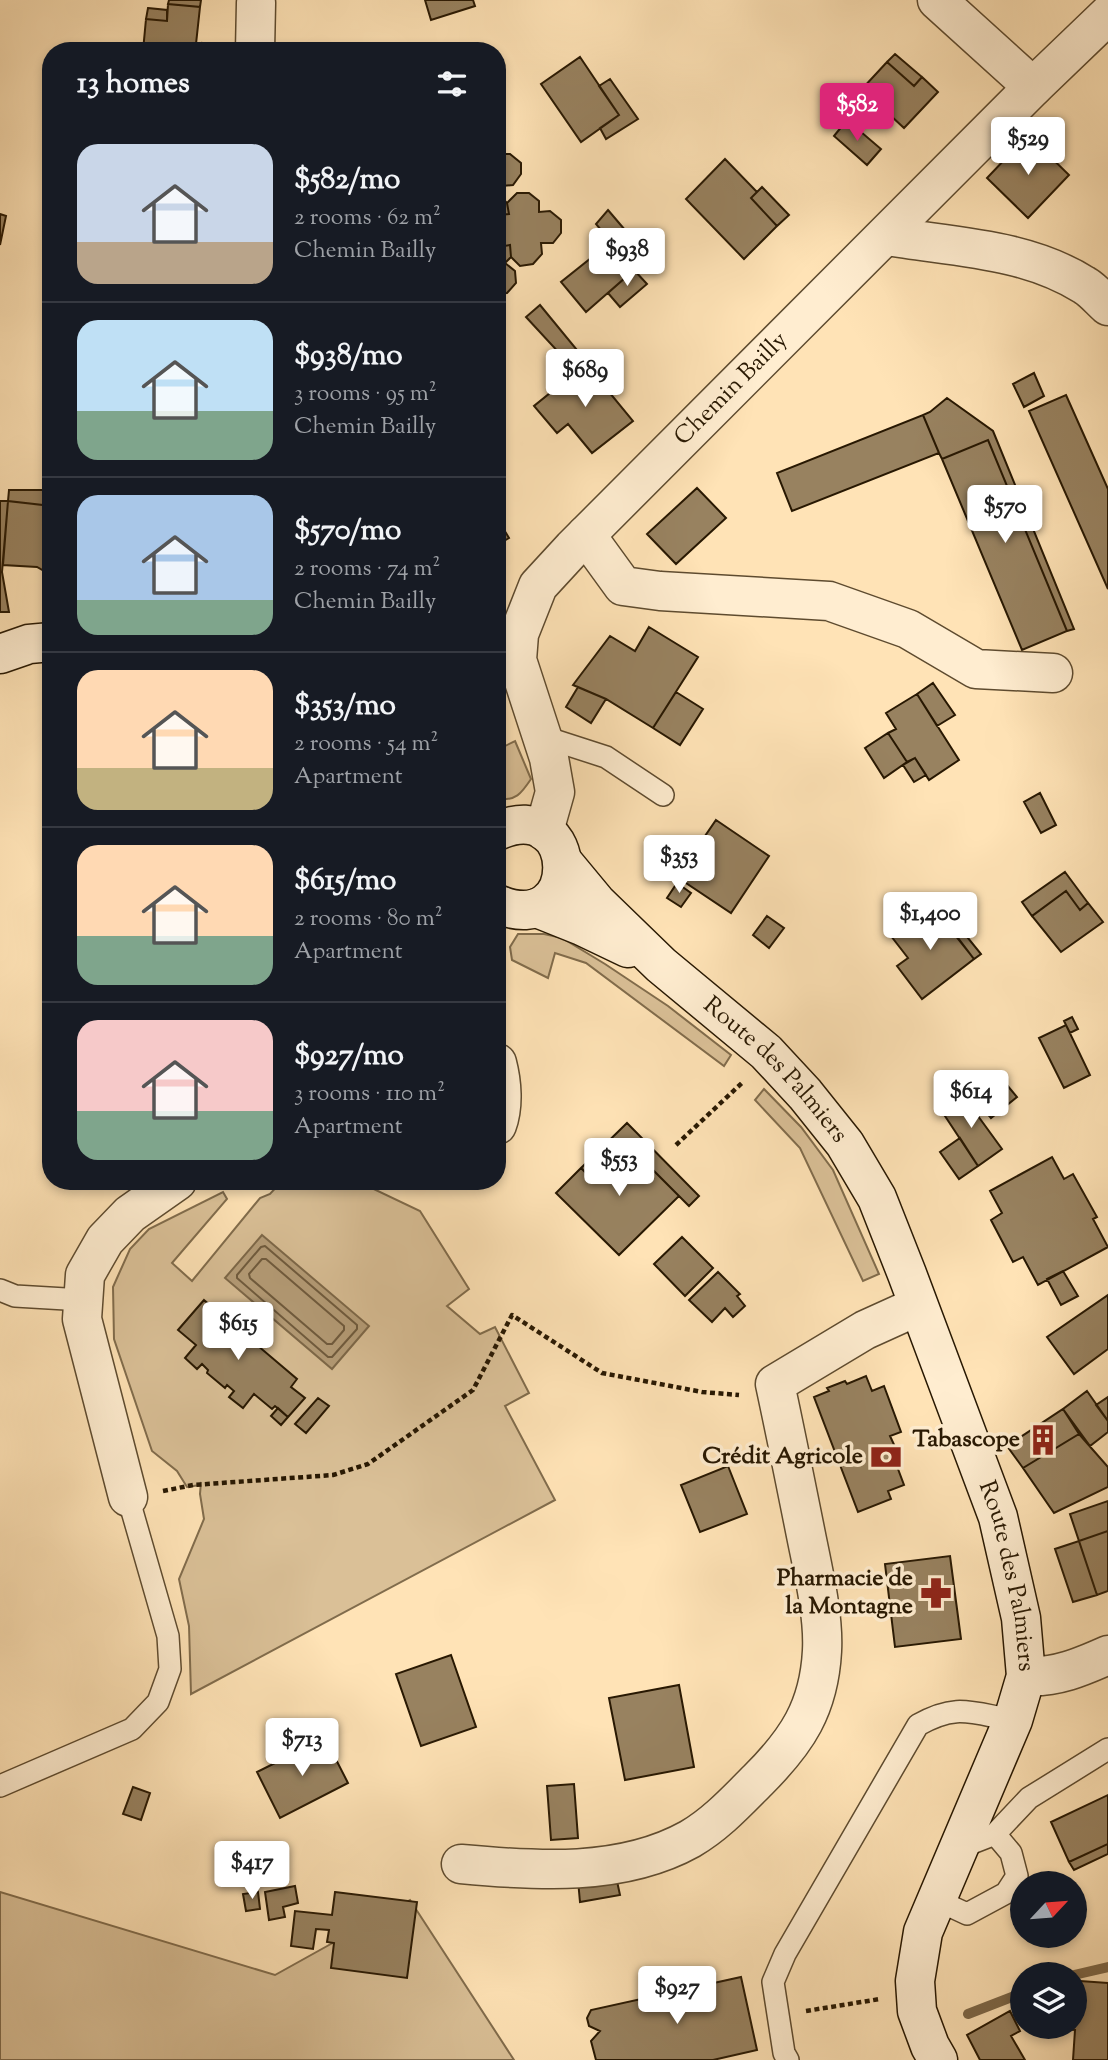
<!DOCTYPE html>
<html lang="en">
<head>
<meta charset="utf-8">
<style>
	body { margin:0; font-family:"Sorts Mill Goudy",serif; background:#20242c; color:#f1f3f6; height:100vh; display:flex; flex-direction:column; font-size:26px; white-space:nowrap }
	* { box-sizing:border-box; margin:0 }
	p { font-size:23px; color:#9ea1a6 }
	.icon { flex:none; width:38px; height:38px; fill:none; stroke:currentColor; stroke-width:2; stroke-linecap:round; stroke-linejoin:round }
	.map { position:relative; flex:1; overflow:hidden }
	.panel { position:absolute; left:42px; top:42px; width:464px; height:1148px; display:flex; flex-direction:column; background:#171b24; border-radius:28px; box-shadow:0 4px 10px #0003 }
	.panel>* { flex:none }
	.needle { width:46px; rotate:64deg }
	.fabs { position:absolute; left:1010px; top:1871px; display:grid; gap:14px }
	.fabs a { display:grid; place-items:center; width:77px; height:77px; border-radius:50%; background:#171b24; box-shadow:0 4px 10px #0003; font-size:35px }
	.price { position:absolute; translate:-50% -60px; padding:0 16px; border-radius:7px; background:#fff; color:#222; font-size:23px; line-height:46px; filter:drop-shadow(0 2px 4px #0008) }
	.price::after { content:''; position:absolute; left:50%; top:42px; width:21px; height:16px; margin-left:-10px; background:inherit; clip-path:polygon(0 0,100% 0,50% 100%) }
	.price.selected { background:#db2777; color:#fff }
	ul { padding:0; list-style:none }
	li { display:flex; align-items:center; gap:21px; height:175px; padding:0 35px }
	li+li { border-top:2px solid #363941 }
	li span { display:grid; place-items:center; flex:none; width:196px; height:140px; border-radius:21px; color:#555 }
	li>.icon { margin-inline-start:auto }
	span .icon { width:84px; height:84px; fill:#fffc; stroke-width:1 }
	li b { font-size:30px }
	h2 { display:flex; justify-content:space-between; align-items:center; height:84px; padding:0 35px; font-size:30px }
	.map>svg:first-child { display:block }
	.green { fill:#dac097; stroke:#816c4c; stroke-width:2 }
	.water { fill:#b69e79; stroke:#7d6849; stroke-width:2 }
	.lines { fill:none; stroke-linecap:round; stroke-linejoin:round }
	.shore { stroke:#6f5b3e; stroke-width:2 }
	.stream { stroke:#7d6849; stroke-width:10 }
	.building { fill:#988260; stroke:#281802; stroke-width:2 }
	.service-casing { stroke:#5e4b2f; stroke-width:24 }
	.minor-casing { stroke:#5e4b2f; stroke-width:41 }
	.tertiary-casing { stroke:#5e4b2f; stroke-width:41 }
	.secondary-casing { stroke:#281802; stroke-width:41 }
	.path { stroke:#281802; stroke-width:4.5; stroke-dasharray:5 3.5; stroke-linecap:butt }
	.service { stroke:#ffedd0; stroke-width:21 }
	.minor { stroke:#ffedd0; stroke-width:38 }
	.tertiary { stroke:#ffedd0; stroke-width:38 }
	.secondary { stroke:#ffedd0; stroke-width:38 }
	.labels { text-anchor:middle; dominant-baseline:central; stroke-width:7; stroke-linejoin:round; paint-order:stroke }
	.street-label { font-size:24px; fill:#281802; stroke:#ffedd0 }
	.poi-label { font-size:24px; font-weight:bold; fill:#281802; stroke:#ffedd0; text-anchor:end }
</style>
</head>
<body>
<div class="map">
<svg width="1108" height="2060" viewBox="0 0 1108 2060">
	<rect width="100%" height="100%" fill="#ffe3b6"/>
	<filter id="stains"><feTurbulence type="fractalNoise" baseFrequency=".00286" numOctaves="4"/><feColorMatrix values="0 0 0 0 .2 0 0 0 0 .09 0 0 0 0 .02 0 0 0 .5 -.17"/></filter>
	<radialGradient id="worn" r=".72"><stop offset=".6" stop-color="#630" stop-opacity="0"/><stop offset="1" stop-color="#630" stop-opacity=".3"/></radialGradient>
	<path class="green" d="M 515,741 L 531,779 C 521,794 516,801 497,799 L 497,750 Z
		M 518,934 L 544,934 L 562,938 L 605,964 L 668,1006 L 731,1055 L 724,1066 L 586,963 L 555,953 L 548,978 L 512,960 L 510,947 Z
		M 764,1089 L 801,1127 L 833,1170 L 879,1274 L 863,1281 L 800,1148 L 755,1100 Z
		M 282,1181 L 357,1181 L 420,1211 L 469,1289 L 447,1306 L 480,1334 L 495,1327 L 529,1393 L 505,1406 L 555,1500 L 191,1694 L 189,1626 L 179,1579 L 204,1519 L 200,1494 L 201,1482 L 200,1485 L 187,1487 L 177,1471 L 152,1451 L 114,1339 L 113,1287 L 130,1249 L 149,1229 L 223,1192 L 227,1199 L 172,1263 L 192,1281 L 260,1198 L 270,1194 Z
		M 0,1892 L 275,1975 L 410,1900 L 514,2060 L 0,2060 Z"/>
	<path class="water" d="M 262,1235 L 369,1326 L 332,1369 L 225,1278 Z"/>
	<g class="lines">
		<path class="shore" d="M 265,1246 L 357,1325 L 357,1329 L 332,1357 L 328,1357 L 237,1278 L 237,1275 L 261,1247 Z
			M 262,1259 L 266,1259 L 344,1326 L 344,1330 L 332,1344 L 327,1344 L 250,1278 L 249,1274 Z"/>
		<path class="stream" d="M 1074,1975 L 1108,1967
			M 968,2014 L 1022,1993"/>
	</g>
	<path class="building" d="M 169,0 L 201,0 L 200,7 L 168,4 Z
		M 425,0 L 473,0 L 475,6 L 431,20 Z
		M 168,4 L 200,7 L 196,44 L 201,43 L 200,51 L 143,51 L 146,19 L 167,21 Z
		M 148,8 L 167,10 L 167,21 L 146,19 Z
		M 895,54 L 922,77 L 914,86 L 887,62 Z
		M 580,57 L 619,115 L 581,142 L 541,84 Z
		M 887,62 L 914,86 L 922,77 L 938,92 L 904,128 L 862,89 Z
		M 610,79 L 638,119 L 606,139 L 600,128 L 619,115 L 599,86 Z
		M 847,120 L 881,149 L 867,165 L 834,136 Z
		M 1028,135 L 1069,175 L 1028,218 L 987,178 Z
		M 497,142 L 499,154 L 510,154 L 521,163 L 521,174 L 513,185 L 501,186 L 502,196 L 497,202 Z
		M 725,159 L 757,192 L 751,198 L 777,226 L 744,259 L 686,199 Z
		M 762,187 L 789,215 L 777,226 L 751,198 Z
		M 517,193 L 529,193 L 539,201 L 539,212 L 550,211 L 561,220 L 561,233 L 553,243 L 541,243 L 542,254 L 533,264 L 520,266 L 511,257 L 510,245 L 499,247 L 497,245 L 497,215 L 509,214 L 507,203 Z
		M 501,197 L 507,203 L 509,214 L 497,215 L 497,202 Z
		M 608,210 L 625,230 L 611,242 L 596,224 Z
		M 0,214 L 6,216 L 0,245 Z
		M 611,242 L 634,270 L 586,312 L 561,282 Z
		M 497,245 L 499,247 L 510,245 L 511,257 L 505,263 L 497,263 Z
		M 497,263 L 505,263 L 515,271 L 516,283 L 507,293 L 497,294 Z
		M 634,270 L 647,284 L 620,307 L 608,293 Z
		M 540,305 L 577,350 L 569,355 L 566,351 L 561,355 L 526,317 Z
		M 586,364 L 633,421 L 592,453 L 568,424 L 557,433 L 534,406 Z
		M 1034,373 L 1044,396 L 1024,407 L 1013,384 Z
		M 1066,395 L 1108,489 L 1108,589 L 1029,411 Z
		M 947,398 L 993,431 L 1074,629 L 1067,631 L 988,440 L 942,459 L 939,453 L 923,415 L 930,412 Z
		M 923,415 L 939,453 L 792,511 L 777,473 Z
		M 988,440 L 1067,631 L 1022,650 L 942,459 Z
		M 697,488 L 726,518 L 676,564 L 647,534 Z
		M 9,490 L 51,490 L 51,506 L 8,501 Z
		M 0,501 L 8,501 L 2,572 L 0,572 Z
		M 8,501 L 51,506 L 51,575 L 37,567 L 3,565 Z
		M 497,518 L 509,538 L 497,545 Z
		M 0,572 L 2,572 L 9,612 L 0,612 Z
		M 649,627 L 698,657 L 653,728 L 606,699 L 573,685 L 610,636 L 635,651 Z
		M 933,683 L 955,715 L 937,726 L 917,694 Z
		M 578,687 L 606,699 L 591,723 L 566,707 Z
		M 676,692 L 703,709 L 680,745 L 653,728 Z
		M 917,694 L 959,760 L 929,780 L 915,758 L 907,762 L 888,733 L 896,729 L 886,713 Z
		M 888,733 L 907,762 L 884,778 L 865,748 Z
		M 915,758 L 926,775 L 914,782 L 903,765 Z
		M 1040,793 L 1056,825 L 1041,833 L 1024,802 Z
		M 716,820 L 769,856 L 731,913 L 677,877 Z
		M 1065,872 L 1088,903 L 1080,910 L 1066,891 L 1032,916 L 1022,902 Z
		M 677,883 L 691,893 L 681,907 L 667,898 Z
		M 1066,891 L 1080,910 L 1088,903 L 1103,922 L 1061,952 L 1032,916 Z
		M 931,905 L 974,959 L 922,999 L 897,966 L 908,958 L 891,936 Z
		M 767,916 L 784,928 L 769,948 L 753,935 Z
		M 955,922 L 981,954 L 974,959 L 949,926 Z
		M 1072,1017 L 1078,1029 L 1070,1033 L 1064,1021 Z
		M 1066,1025 L 1090,1075 L 1064,1088 L 1039,1038 Z
		M 1002,1079 L 1017,1097 L 991,1118 L 976,1100 Z
		M 962,1094 L 1002,1149 L 978,1166 L 941,1110 Z
		M 627,1123 L 699,1196 L 689,1206 L 626,1143 L 591,1178 L 581,1168 Z
		M 960,1138 L 978,1166 L 959,1179 L 940,1152 Z
		M 626,1143 L 679,1196 L 619,1255 L 556,1193 L 581,1168 L 591,1178 Z
		M 1052,1157 L 1064,1179 L 1073,1174 L 1097,1217 L 1093,1219 L 1108,1247 L 1038,1285 L 1023,1257 L 1013,1262 L 991,1220 L 1002,1213 L 990,1191 Z
		M 682,1237 L 713,1268 L 685,1296 L 654,1264 Z
		M 1063,1271 L 1078,1296 L 1061,1305 L 1047,1279 Z
		M 718,1272 L 740,1294 L 737,1296 L 745,1306 L 733,1317 L 725,1308 L 712,1322 L 689,1300 Z
		M 1108,1295 L 1108,1349 L 1074,1374 L 1047,1337 Z
		M 204,1300 L 297,1379 L 291,1387 L 305,1398 L 288,1417 L 275,1406 L 272,1409 L 254,1394 L 243,1408 L 229,1397 L 234,1391 L 227,1385 L 225,1388 L 207,1373 L 208,1370 L 202,1364 L 197,1369 L 185,1358 L 196,1345 L 178,1330 Z
		M 866,1376 L 872,1391 L 884,1386 L 901,1432 L 890,1436 L 897,1451 L 892,1453 L 904,1485 L 888,1491 L 891,1499 L 858,1512 L 814,1397 L 829,1391 L 827,1388 L 845,1381 L 847,1384 Z
		M 1087,1391 L 1108,1421 L 1108,1432 L 1090,1446 L 1063,1409 Z
		M 1108,1397 L 1108,1421 L 1096,1405 Z
		M 318,1398 L 329,1406 L 306,1433 L 295,1424 Z
		M 278,1408 L 288,1417 L 281,1425 L 271,1416 Z
		M 1063,1409 L 1079,1434 L 1023,1468 L 1007,1446 Z
		M 1079,1434 L 1108,1467 L 1108,1487 L 1054,1513 L 1023,1468 Z
		M 728,1466 L 747,1514 L 700,1532 L 681,1485 Z
		M 1108,1501 L 1108,1531 L 1079,1541 L 1070,1514 Z
		M 1108,1531 L 1108,1591 L 1097,1595 L 1079,1541 Z
		M 1079,1541 L 1097,1595 L 1073,1602 L 1055,1549 Z
		M 950,1556 L 961,1639 L 895,1647 L 885,1564 Z
		M 451,1655 L 476,1727 L 421,1746 L 396,1674 Z
		M 679,1685 L 694,1767 L 625,1780 L 609,1698 Z
		M 325,1738 L 348,1783 L 280,1818 L 257,1772 Z
		M 574,1784 L 578,1838 L 551,1840 L 547,1786 Z
		M 133,1787 L 150,1793 L 141,1820 L 123,1814 Z
		M 1108,1795 L 1108,1844 L 1069,1862 L 1051,1822 Z
		M 1108,1844 L 1108,1854 L 1074,1870 L 1069,1862 Z
		M 615,1872 L 620,1895 L 580,1902 L 578,1880 Z
		M 295,1886 L 298,1903 L 283,1907 L 285,1917 L 269,1920 L 265,1892 Z
		M 258,1892 L 260,1909 L 246,1911 L 243,1894 Z
		M 335,1892 L 417,1902 L 407,1978 L 331,1968 L 334,1943 L 327,1942 L 329,1930 L 316,1929 L 313,1949 L 291,1946 L 295,1911 L 332,1915 Z
		M 741,1977 L 757,2050 L 713,2060 L 596,2060 L 591,2041 L 600,2031 L 589,2026 L 587,2018 L 591,2010 Z
		M 1080,1981 L 1108,1983 L 1108,2060 L 1073,2060 L 1075,2030 L 1037,2027 L 1074,2026 L 1074,1984 L 1080,1984 Z
		M 1010,2011 L 1020,2031 L 1011,2036 L 1025,2060 L 980,2060 L 967,2035 Z"/>
	<g class="lines">
		<defs>
			<path id="service" d="M 541,736 L 606,757 L 663,795
				M 0,1290 L 15,1296 L 83,1300
				M 0,1786 L 132,1729 L 158,1702 L 170,1669 L 168,1636 L 128,1497
				M 959,1848 L 995,1834 L 1029,1798 L 1108,1749
				M 937,1900 L 967,1914 L 1006,1893 L 1017,1876 L 1011,1853 L 995,1834
				M 788,2060 L 784,2053 L 773,1982 L 785,1954 L 918,1725 C 957,1703 971,1713 1013,1720"/>
			<path id="minor" d="M 937,0 L 1033,87
				M 255,51 L 256,3
				M 887,236 C 953,247 1025,248 1084,285 C 1093,290 1100,299 1108,306
				M 586,535 L 623,586 L 660,591 L 829,601 L 908,629 L 976,669 L 1053,673
				M 497,1063 C 502,1082 504,1106 497,1125
				M 128,1497 L 82,1319 L 85,1275 L 105,1240 L 130,1214 L 177,1181
				M 1026,1676 C 1056,1678 1081,1667 1108,1655
				M 461,1864 C 536,1871 622,1877 690,1839 C 716,1824 737,1801 758,1780 C 797,1741 819,1708 822,1651 C 824,1616 813,1570 806,1535 C 796,1485 786,1435 775,1384 L 865,1330 L 918,1306"/>
			<g id="tertiary">
				<path id="s1" d="M 544,831 L 555,792 L 549,758 L 517,660 L 519,634 L 538,586 L 573,548 L 1033,87 L 1108,15"/>
			</g>
			<g id="secondary">
				<path d="M 0,654 L 29,644 L 51,642"/>
				<path d="M 497,831 C 583,793 585,941 497,904"/>
				<path id="s2" d="M 563,862 L 597,903 L 661,965 L 766,1052 L 805,1094 L 845,1144 L 877,1198 L 907,1274 L 998,1517 L 1021,1618 L 1026,1676 L 1013,1720 L 923,1932 L 915,1981 L 917,2011 L 930,2046 L 938,2060"/>
				<path d="M 537,908 L 582,926 L 628,948"/>
			</g>
		</defs>
		<use href="#service" class="service-casing"/>
		<use href="#minor" class="minor-casing"/>
		<use href="#tertiary" class="tertiary-casing"/>
		<use href="#secondary" class="secondary-casing"/>
		<path class="path" d="M 676,1145 L 744,1081
			M 163,1491 L 193,1485 L 333,1475 L 368,1464 L 473,1390 L 512,1315 L 602,1373 L 702,1392 L 739,1395
			M 806,2011 L 880,1999"/>
		<use href="#service" class="service"/>
		<use href="#minor" class="minor"/>
		<use href="#tertiary" class="tertiary"/>
		<use href="#secondary" class="secondary"/>
	</g>
	<defs>
		<symbol id="building-bare" viewBox="-9 -9 18 18"><path d="M-4-6H4V6H1V3H-1V6H-4ZM-2.5-4.3h1.7v1.8h-1.7ZM.8-4.3h1.7v1.8H.8ZM-2.5-1h1.7V.8h-1.7ZM.8-1h1.7V.8H.8Z" fill="#8f2418" stroke="#ffedd0" stroke-width="2.5" paint-order="stroke"/></symbol>
		<symbol id="bank-bare" viewBox="-9 -9 18 18"><path d="M-6-4H6V4H-6ZM0-2.3a2.3 2.3 0 1 0 0 4.6a2.3 2.3 0 1 0 0-4.6Z" fill="#8f2418" stroke="#ffedd0" stroke-width="2.5" paint-order="stroke"/></symbol>
		<symbol id="pharmacy-bare" viewBox="-9 -9 18 18"><path d="M-2-6h4v4h4v4h-4v4h-4v-4h-4v-4h4Z" fill="#8f2418" stroke="#ffedd0" stroke-width="2.5" paint-order="stroke"/></symbol>
	</defs>
	<g fill-rule="evenodd">
		<use href="#building-bare" x="1021" y="1418" width="44" height="44"/>
		<use href="#bank-bare" x="864" y="1435" width="44" height="44"/>
		<use href="#pharmacy-bare" x="914" y="1571" width="44" height="44"/>
	</g>
	<g class="labels">
		<g class="street-label">
			<text stroke="none"><textPath href="#s1" startOffset="532">Chemin Bailly</textPath></text>
			<text stroke="none"><textPath href="#s2" startOffset="298">Route des Palmiers</textPath></text>
			<text stroke="none"><textPath href="#s2" startOffset="864">Route des Palmiers</textPath></text>
		</g>
		<g class="poi-label">
			<text x="1020" y="1440">Tabascope</text>
			<text x="863" y="1457">Crédit Agricole</text>
			<text x="913" y="1579">Pharmacie de<tspan x="913" dy="28">la Montagne</tspan></text>
		</g>
	</g>
	<rect width="100%" height="100%" filter="url(#stains)"/>
	<rect width="100%" height="100%" fill="url(#worn)"/>
</svg>
<div class="fabs">
<a><svg class="needle" viewBox="-14 -14 28 28"><path d="M0-13l5 13h-10z" fill="#e53935"/><path d="M0 13l5-13h-10z" fill="#9ea1a6"/></svg></a>
<a><svg class="icon" aria-label="layers" viewBox="0 0 24 24"><path d="M12 4l9 5-9 5-9-5zM3 14l9 5 9-5"/></svg></a>
</div>
<b class="price selected" style="left:857px;top:143px">$582</b>
<b class="price" style="left:1028px;top:177px">$529</b>
<b class="price" style="left:627px;top:288px">$938</b>
<b class="price" style="left:585px;top:409px">$689</b>
<b class="price" style="left:1005px;top:545px">$570</b>
<b class="price" style="left:679px;top:895px">$353</b>
<b class="price" style="left:930px;top:952px">$1,400</b>
<b class="price" style="left:971px;top:1130px">$614</b>
<b class="price" style="left:619px;top:1198px">$553</b>
<b class="price" style="left:238px;top:1362px">$615</b>
<b class="price" style="left:302px;top:1778px">$713</b>
<b class="price" style="left:252px;top:1901px">$417</b>
<b class="price" style="left:677px;top:2026px">$927</b>
<section class="panel">
<h2>13 homes<svg class="icon" aria-label="filters" viewBox="0 0 24 24"><path d="M4 7h16M4 17h16"/><circle cx="9" cy="7" r="2"/><circle cx="15" cy="17" r="2"/></svg></h2>
<ul>
<li><span style="background:linear-gradient(#c9d6e8 70%,#b9a48a 0)"><svg class="icon" aria-label="home" viewBox="0 0 24 24"><path d="M3 11l9-7 9 7M6 9v11h12V9"/></svg></span><div><b>$582/mo</b><p>2 rooms · 62 m²</p><p>Chemin Bailly</p></div></li>
<li><span style="background:linear-gradient(#bfe0f5 65%,#7fa58c 0)"><svg class="icon" aria-label="home" viewBox="0 0 24 24"><path d="M3 11l9-7 9 7M6 9v11h12V9"/></svg></span><div><b>$938/mo</b><p>3 rooms · 95 m²</p><p>Chemin Bailly</p></div></li>
<li><span style="background:linear-gradient(#a9c7e8 75%,#7fa58c 0)"><svg class="icon" aria-label="home" viewBox="0 0 24 24"><path d="M3 11l9-7 9 7M6 9v11h12V9"/></svg></span><div><b>$570/mo</b><p>2 rooms · 74 m²</p><p>Chemin Bailly</p></div></li>
<li><span style="background:linear-gradient(#ffd9b3 70%,#c2b280 0)"><svg class="icon" aria-label="home" viewBox="0 0 24 24"><path d="M3 11l9-7 9 7M6 9v11h12V9"/></svg></span><div><b>$353/mo</b><p>2 rooms · 54 m²</p><p>Apartment</p></div></li>
<li><span style="background:linear-gradient(#ffd9b3 65%,#7fa58c 0)"><svg class="icon" aria-label="home" viewBox="0 0 24 24"><path d="M3 11l9-7 9 7M6 9v11h12V9"/></svg></span><div><b>$615/mo</b><p>2 rooms · 80 m²</p><p>Apartment</p></div></li>
<li><span style="background:linear-gradient(#f6c9c9 65%,#7fa58c 0)"><svg class="icon" aria-label="home" viewBox="0 0 24 24"><path d="M3 11l9-7 9 7M6 9v11h12V9"/></svg></span><div><b>$927/mo</b><p>3 rooms · 110 m²</p><p>Apartment</p></div></li>
</ul>
</section>
</div>
</body>
</html>
